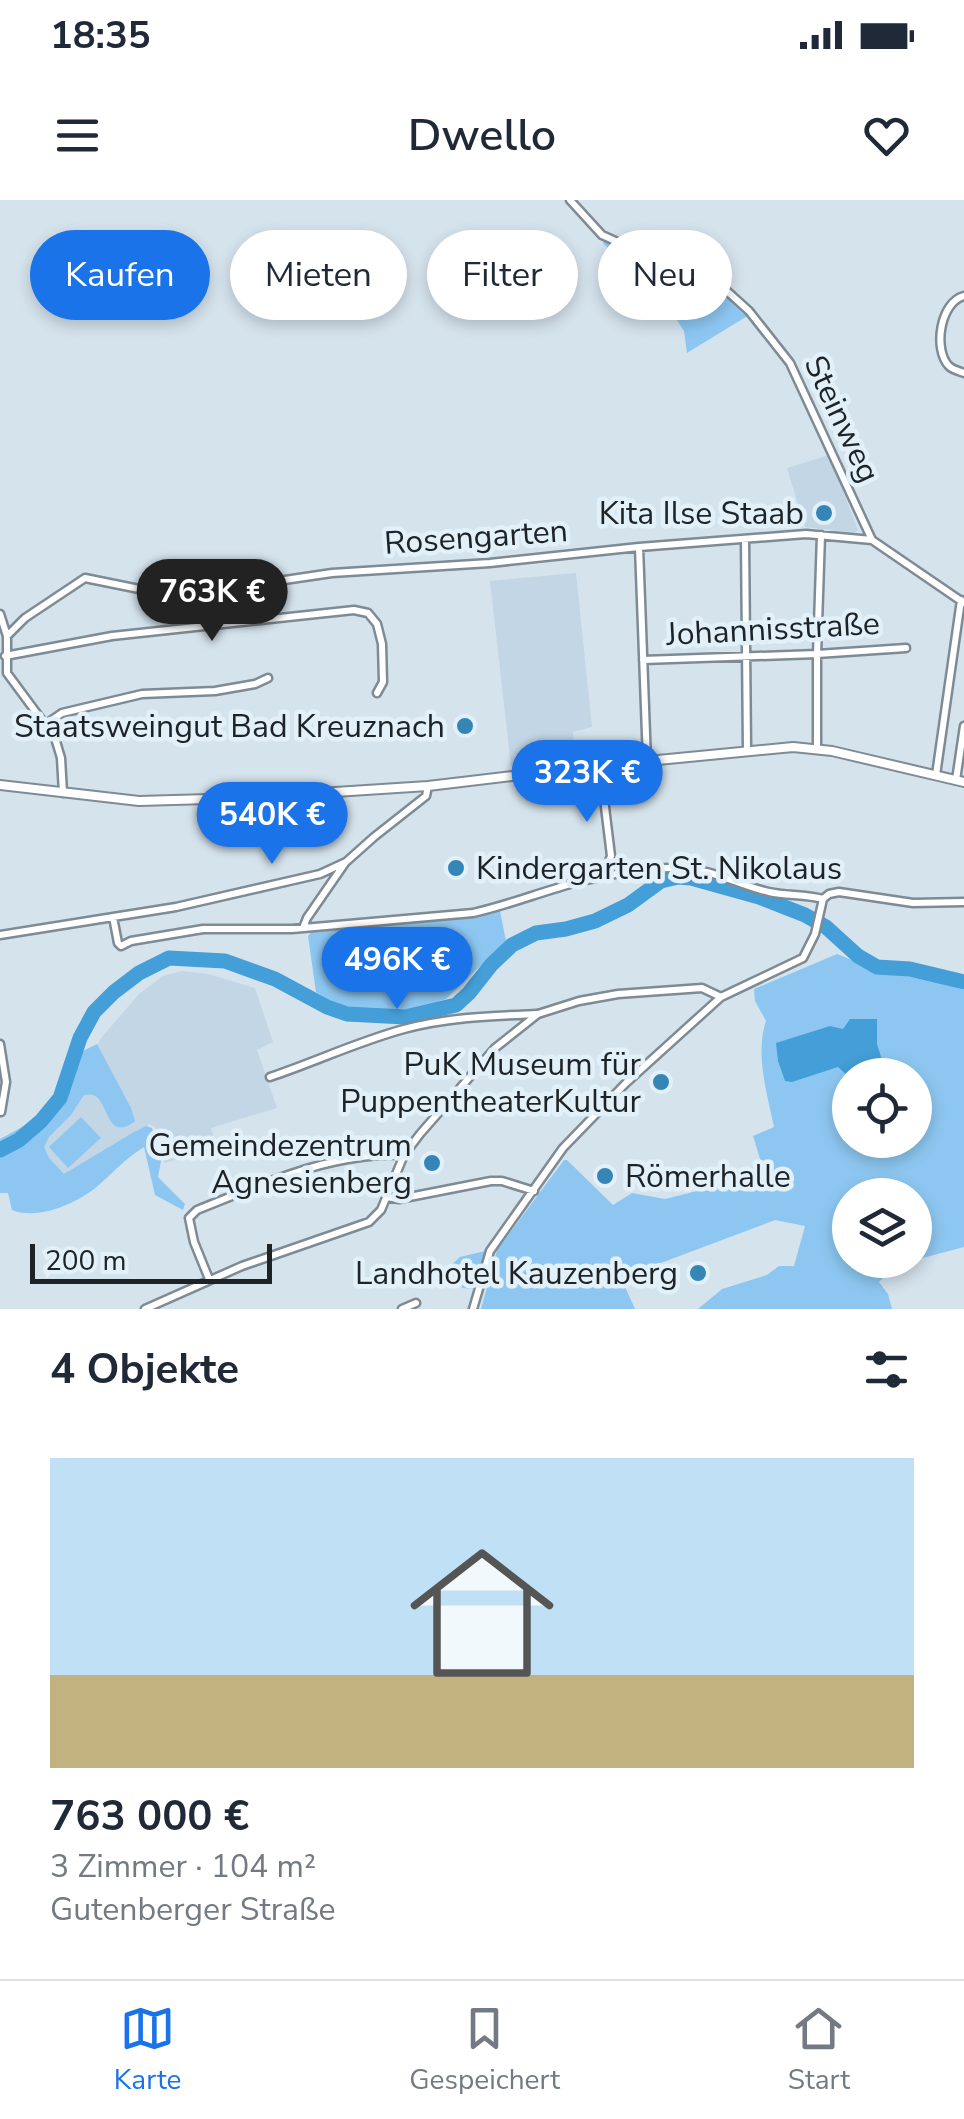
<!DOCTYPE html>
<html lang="de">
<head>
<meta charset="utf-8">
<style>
	body { margin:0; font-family:"Nunito Sans",sans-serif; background:#f2f2f3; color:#1f2937; height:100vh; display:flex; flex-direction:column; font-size:38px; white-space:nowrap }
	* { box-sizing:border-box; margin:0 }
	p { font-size:32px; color:#747a83 }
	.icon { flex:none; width:55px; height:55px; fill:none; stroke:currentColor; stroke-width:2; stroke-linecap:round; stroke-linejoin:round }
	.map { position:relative; height:1109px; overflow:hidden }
	.drawer { display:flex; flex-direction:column; background:#fff; flex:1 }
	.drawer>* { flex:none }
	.top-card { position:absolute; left:30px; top:30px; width:905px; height:90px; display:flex; gap:20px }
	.tools { position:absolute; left:832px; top:858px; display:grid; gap:20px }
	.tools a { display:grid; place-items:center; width:100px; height:100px; border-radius:50%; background:#fff; box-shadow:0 5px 15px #0003; font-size:50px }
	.scale { position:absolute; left:30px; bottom:25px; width:242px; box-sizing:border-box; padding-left:10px; border:5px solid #1e2326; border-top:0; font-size:28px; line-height:35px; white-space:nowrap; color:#1e2326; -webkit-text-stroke:8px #e2f0fa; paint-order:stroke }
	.price { position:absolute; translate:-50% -85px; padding:0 22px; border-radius:35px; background:#1a73e8; color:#fff; font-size:32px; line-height:65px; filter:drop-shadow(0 2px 5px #0008) }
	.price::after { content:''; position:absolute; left:50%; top:60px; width:30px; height:22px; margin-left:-15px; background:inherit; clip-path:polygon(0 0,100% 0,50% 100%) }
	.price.active { background:#222; color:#fff }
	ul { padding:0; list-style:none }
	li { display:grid; align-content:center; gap:20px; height:530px; padding:0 50px }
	li span { display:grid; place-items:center; height:310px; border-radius:0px; color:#555 }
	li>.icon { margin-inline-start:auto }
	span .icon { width:180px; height:180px; fill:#fffc; stroke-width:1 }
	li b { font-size:42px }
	h2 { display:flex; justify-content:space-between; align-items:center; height:120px; padding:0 50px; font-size:42px }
	.pill { padding:0 35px; border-radius:45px; background:#fff; box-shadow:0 5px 15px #0003; font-size:35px; line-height:90px }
	.pill.active { background:#1a73e8; color:#fff }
	.status { display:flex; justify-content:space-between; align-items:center; height:70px; padding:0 50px; background:#fff; direction:ltr }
	.status svg { height:28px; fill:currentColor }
	header { display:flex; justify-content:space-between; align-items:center; height:130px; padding:0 50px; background:#fff; font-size:45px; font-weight:600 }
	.tab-bar { display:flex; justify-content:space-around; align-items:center; height:140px; border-top:2px solid #e0e1e3; background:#fff; font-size:28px; color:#747a83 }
	.tab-bar a { display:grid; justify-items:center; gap:5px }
	.tab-bar .active { color:#1a73e8 }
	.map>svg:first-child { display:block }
	.built { fill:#c3d6e5 }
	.green { fill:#8dc7f1; fill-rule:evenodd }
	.water { fill:#449ed7 }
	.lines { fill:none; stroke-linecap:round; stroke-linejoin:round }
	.river { stroke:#449ed7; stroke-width:15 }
	.minor-casing { stroke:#7f8b94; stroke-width:11 }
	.tertiary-casing { stroke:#7f8b94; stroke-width:12 }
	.minor { stroke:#fff; stroke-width:6 }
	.tertiary { stroke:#fff; stroke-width:8 }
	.poi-dot { fill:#3685b7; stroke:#e2f0fa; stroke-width:4 }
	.labels { text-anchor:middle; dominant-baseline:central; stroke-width:9; stroke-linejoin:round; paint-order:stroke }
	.street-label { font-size:32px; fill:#1e2326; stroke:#e2f0fa }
	.poi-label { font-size:32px; fill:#1e2326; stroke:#e2f0fa; text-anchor:end }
</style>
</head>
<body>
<div class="status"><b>18:35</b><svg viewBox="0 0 49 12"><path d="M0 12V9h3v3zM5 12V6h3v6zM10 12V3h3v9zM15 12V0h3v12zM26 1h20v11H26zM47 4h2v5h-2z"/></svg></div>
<header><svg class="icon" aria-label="menu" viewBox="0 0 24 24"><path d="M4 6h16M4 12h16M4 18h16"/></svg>Dwello<svg class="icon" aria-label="heart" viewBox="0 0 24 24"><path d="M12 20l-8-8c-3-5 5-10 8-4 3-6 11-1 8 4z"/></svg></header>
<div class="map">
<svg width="964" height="1109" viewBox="0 0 964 1109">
	<rect width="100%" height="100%" fill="#d5e3ed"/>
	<path class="built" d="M 829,255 L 858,330 L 855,333 L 805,327 L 787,268 Z
		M 576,373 L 592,527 L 573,532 L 576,560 L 511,566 L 490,381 Z
		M 182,771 L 208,774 L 255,788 L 273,842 L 257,850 L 277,908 L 211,928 L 217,949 L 164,963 L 155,927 L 149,924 L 63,1001 L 16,946 L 70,890 L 102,837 L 139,794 L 163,776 Z"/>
	<path class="green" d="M 605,40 L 718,90 L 749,115 L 687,153 L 684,131 L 677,120 L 603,43 Z
		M 500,711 L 506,741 L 446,799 L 422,807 L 389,812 L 361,809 L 336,805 L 316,792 L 308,736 L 313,730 L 466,717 Z
		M 837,754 L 882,772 L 915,776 L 964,790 L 964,1047 L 915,1060 L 915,995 L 850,995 L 850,1060 L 914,1060 L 896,1065 L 879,1082 L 888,1094 L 892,1109 L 698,1109 L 722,1089 L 767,1075 L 779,1066 L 794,1066 L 805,1026 L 775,1020 L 621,1078 L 635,1109 L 481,1109 L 497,1050 L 564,960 L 567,960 L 613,1005 L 632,993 L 665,999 L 725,984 L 761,962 L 753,936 L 774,927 C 767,893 755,854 766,821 L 755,801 L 754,789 ZM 850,875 L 915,875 L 915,940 L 850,940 Z
		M 97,844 L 131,908 L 135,921 C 106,944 109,900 93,895 C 90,894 87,895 84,895 L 71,915 L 49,937 L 44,947 L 49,958 L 64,974 L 134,932 L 146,926 L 152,928 L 161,961 L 158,977 L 185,1004 L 183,1010 L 155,995 L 144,947 C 125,959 117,969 101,983 C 81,1002 39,1021 12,1010 L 8,993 L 0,993 L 0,939 C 23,927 53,911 62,884 C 65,877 65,867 67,859 Z
		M 81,917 L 101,938 L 68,968 L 49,947 Z
		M 485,1051 L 473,1089 L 462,1088 L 463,1080 L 455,1080 L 448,1068 L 460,1057 Z"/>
	<path class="water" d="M 850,819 L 877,819 L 877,844 L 882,860 L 848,876 L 838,867 L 792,882 L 785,881 L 778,861 L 776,843 L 830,826 L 843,829 Z"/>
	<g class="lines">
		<path class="river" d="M 0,950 L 19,940 L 41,921 L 60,898 L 80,838 L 94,812 L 114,792 L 139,773 L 169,758 L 225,761 L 275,779 L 327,807 L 347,814 L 405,817 L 456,805 L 469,793 L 491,765 L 512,745 L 536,733 L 566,729 L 595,721 L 628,705 L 661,681 L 678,677 L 691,678 L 759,697 L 805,715 L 826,727 L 858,756 L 877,767 L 910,769 L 964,782"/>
		<defs>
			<path id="minor" d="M 570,0 L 602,35 L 728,92 L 749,111 L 790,163 L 872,340 L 964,403
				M 964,96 C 940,102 933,150 949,166 C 953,170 959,171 964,173
				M 745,339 L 747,550
				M 639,347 L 647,561
				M 0,414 L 7,436 L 7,473 L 55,538 L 61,558 L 63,593
				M 7,436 L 25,418 L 85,378 L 149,391 L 196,393 L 332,373 L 490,363 L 639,347 L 806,334 L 872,340
				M 5,456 L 112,436 L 354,410 L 368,413 L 377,424 L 382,444 L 383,482 L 377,493
				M 643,460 L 817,454 L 906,448
				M 46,524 L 62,513 L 142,494 L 215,491 L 255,484 L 268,478
				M 817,549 L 817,454 L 821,335
				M 936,575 L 961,400
				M 956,580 L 964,526
				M 584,679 L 607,667 L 611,656 L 600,566
				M 823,699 L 829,694 L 839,692 L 913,703 L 964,702
				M 113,717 L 118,743 L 121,746 L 131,741 L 203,729 L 292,729 L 473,713 C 509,705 543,691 578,682 C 617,673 663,663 702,671 C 725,676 746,687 769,692 C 787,696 805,694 823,699
				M 303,728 L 307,718 L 345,663
				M 0,735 L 176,707 L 320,674 L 346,662 L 374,637 L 426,596 L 428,586
				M 0,844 L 6,882 L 1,912
				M 270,877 C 315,862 359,841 404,829 C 448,817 492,816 537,814
				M 387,997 L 399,999 L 491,981 L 502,981 L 534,991
				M 209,1079 L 194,1042 L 189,1018 L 197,1010 C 263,984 331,952 404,955
				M 145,1109 L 242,1066 L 369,1022 L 381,1010 L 404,955 L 420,934 L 495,848 L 538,814 L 579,801 L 618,794 L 702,788 L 721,797
				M 402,1109 L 416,1103
				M 473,1109 L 490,1051 L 563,948 L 626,883 L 721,797 L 803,758 L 815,734 L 823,699"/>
			<path id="tertiary" d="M 0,585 L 139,601 L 243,598 L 428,586 L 606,565 L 793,547 L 832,551 L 964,582"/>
		</defs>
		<use href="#minor" class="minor-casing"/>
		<use href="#tertiary" class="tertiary-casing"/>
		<use href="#minor" class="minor"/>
		<use href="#tertiary" class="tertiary"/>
	</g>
	<g class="poi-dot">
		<circle cx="824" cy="313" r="10"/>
		<circle cx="465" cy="526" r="10"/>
		<circle cx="456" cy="668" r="10"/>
		<circle cx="661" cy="882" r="10"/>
		<circle cx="432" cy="963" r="10"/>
		<circle cx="605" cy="976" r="10"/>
		<circle cx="698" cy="1073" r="10"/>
	</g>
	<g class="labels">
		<g class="street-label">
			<text transform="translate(842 219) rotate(65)">Steinweg</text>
			<text transform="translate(476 337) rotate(-4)">Rosengarten</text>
			<text transform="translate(773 429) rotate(-3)">Johannisstraße</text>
		</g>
		<g class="poi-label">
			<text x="804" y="313">Kita Ilse Staab</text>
			<text x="445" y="526">Staatsweingut Bad Kreuznach</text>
			<text x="476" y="668" text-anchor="start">Kindergarten St. Nikolaus</text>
			<text x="641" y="864">PuK Museum für<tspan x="641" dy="37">PuppentheaterKultur</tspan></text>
			<text x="412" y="945">Gemeindezentrum<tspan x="412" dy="37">Agnesienberg</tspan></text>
			<text x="625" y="976" text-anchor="start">Römerhalle</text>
			<text x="678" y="1073">Landhotel Kauzenberg</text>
		</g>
	</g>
</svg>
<div class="tools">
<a><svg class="icon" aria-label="locate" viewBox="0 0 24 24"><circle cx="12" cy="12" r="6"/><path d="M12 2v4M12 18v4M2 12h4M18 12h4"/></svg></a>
<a><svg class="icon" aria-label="layers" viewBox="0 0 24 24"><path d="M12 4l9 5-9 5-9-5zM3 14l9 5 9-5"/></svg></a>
</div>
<div class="scale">200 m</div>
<b class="price active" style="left:212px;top:444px">763K €</b>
<b class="price" style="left:587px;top:625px">323K €</b>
<b class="price" style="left:272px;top:667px">540K €</b>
<b class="price" style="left:397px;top:812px">496K €</b>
<div class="top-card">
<a class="pill active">Kaufen</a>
<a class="pill">Mieten</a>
<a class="pill">Filter</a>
<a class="pill">Neu</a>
</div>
</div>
<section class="drawer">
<h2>4 Objekte<svg class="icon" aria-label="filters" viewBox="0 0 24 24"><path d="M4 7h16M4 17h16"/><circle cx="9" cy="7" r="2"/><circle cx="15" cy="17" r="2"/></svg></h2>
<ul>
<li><span style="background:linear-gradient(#bfe0f5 70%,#c2b280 0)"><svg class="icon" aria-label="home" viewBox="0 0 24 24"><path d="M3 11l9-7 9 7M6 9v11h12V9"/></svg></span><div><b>763 000 €</b><p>3 Zimmer · 104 m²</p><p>Gutenberger Straße</p></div></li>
</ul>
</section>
<nav class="tab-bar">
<a class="active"><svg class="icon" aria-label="map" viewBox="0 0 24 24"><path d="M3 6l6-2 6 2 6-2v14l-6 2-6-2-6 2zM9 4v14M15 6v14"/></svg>Karte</a>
<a><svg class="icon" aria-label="saved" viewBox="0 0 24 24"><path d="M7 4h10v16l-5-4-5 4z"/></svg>Gespeichert</a>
<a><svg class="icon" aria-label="home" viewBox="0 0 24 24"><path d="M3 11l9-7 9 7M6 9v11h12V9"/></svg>Start</a>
</nav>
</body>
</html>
